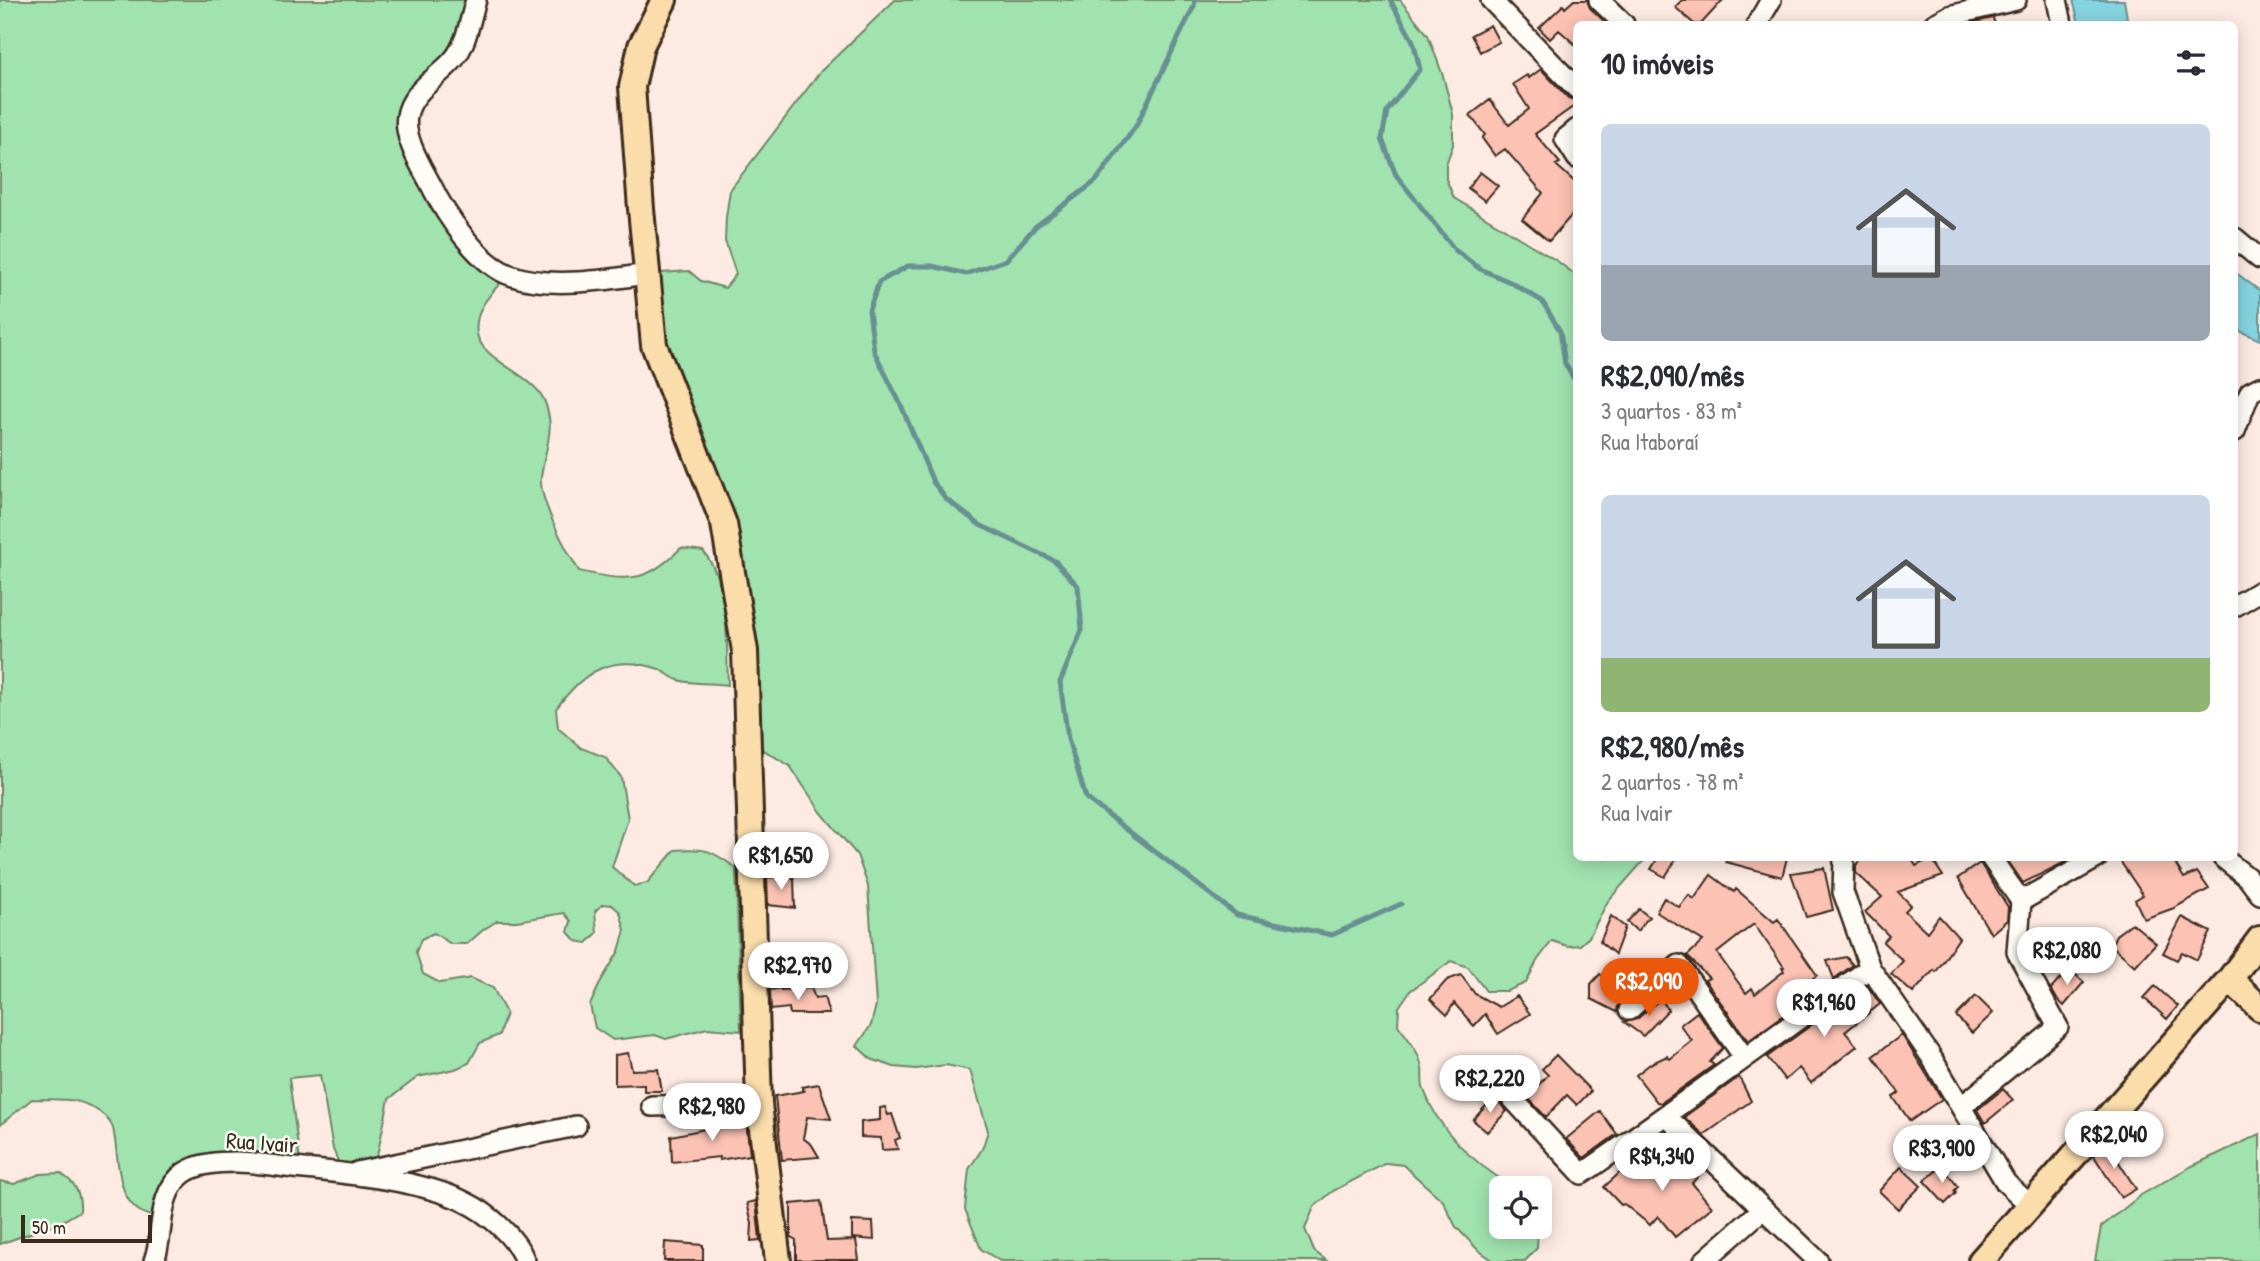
<!DOCTYPE html>
<html lang="pt">
<head>
<meta charset="utf-8">
<style>
	body { margin:0; font-family:"Patrick Hand",sans-serif; background:#f2f2f3; color:#2b2b33; height:100vh; display:flex; flex-direction:column; font-size:26px; white-space:nowrap }
	* { box-sizing:border-box; margin:0 }
	p { font-size:23px; color:#7c7c81 }
	.icon { flex:none; width:38px; height:38px; fill:none; stroke:currentColor; stroke-width:2; stroke-linecap:round; stroke-linejoin:round }
	.map { position:relative; flex:1; overflow:hidden }
	.drawer { position:absolute; left:1573px; top:21px; width:665px; height:840px; display:flex; flex-direction:column; background:#fff; border-radius:10px; box-shadow:0 4px 18px #0003 }
	.drawer>* { flex:none }
	.controls { position:absolute; left:1489px; top:1176px; display:grid; gap:14px }
	.controls a { display:grid; place-items:center; width:63px; height:63px; border-radius:10px; background:#fff; box-shadow:0 4px 18px #0003; font-size:35px }
	.scale { position:absolute; left:21px; bottom:18px; width:131px; box-sizing:border-box; padding-left:7px; border:4px solid #3b2a1e; border-top:0; font-size:19px; line-height:24px; white-space:nowrap; color:#3b2a1e; -webkit-text-stroke:5px #fdfcf7; paint-order:stroke }
	.price { position:absolute; translate:-50% -60px; padding:0 16px; border-radius:24px; background:#fff; color:#222; font-size:23px; line-height:46px; filter:drop-shadow(0 2px 4px #0008) }
	.price::after { content:''; position:absolute; left:50%; top:42px; width:21px; height:16px; margin-left:-10px; background:inherit; clip-path:polygon(0 0,100% 0,50% 100%) }
	.price.active { background:#ea580c; color:#fff }
	ul { padding:0; list-style:none }
	li { display:grid; align-content:center; gap:14px; height:371px; padding:0 28px }
	li span { display:grid; place-items:center; height:217px; border-radius:10px; color:#555 }
	li>.icon { margin-inline-start:auto }
	span .icon { width:126px; height:126px; fill:#fffc; stroke-width:1 }
	li b { font-size:30px }
	h2 { display:flex; justify-content:space-between; align-items:center; height:84px; padding:0 28px; font-size:30px }
	.map>svg:first-child { display:block }
	.green { fill:#a0e3af; stroke:#6e8666; stroke-width:2 }
	.water { fill:#84d4e0; stroke:#679092; stroke-width:2 }
	.lines { fill:none; stroke-linecap:round; stroke-linejoin:round }
	.stream { stroke:#679092; stroke-width:5 }
	.building { fill:#fcc2b3; stroke:#3b2a1e; stroke-width:2; fill-rule:evenodd }
	.minor-casing { stroke:#3b2a1e; stroke-width:24 }
	.major-casing { stroke:#3b2a1e; stroke-width:30 }
	.minor { stroke:#fdfcf7; stroke-width:19 }
	.major { stroke:#faddab; stroke-width:24 }
	.labels { text-anchor:middle; dominant-baseline:central; stroke-width:5; stroke-linejoin:round; paint-order:stroke }
	.street-label { font-size:23px; fill:#3b2a1e; stroke:#fdfcf7 }
</style>
</head>
<body>
<div class="map">
<svg width="2260" height="1261" viewBox="0 0 2260 1261">
	<rect width="100%" height="100%" fill="#fdebe3"/>
	<filter id="ink" filterUnits="userSpaceOnUse"><feTurbulence type="fractalNoise" baseFrequency=".0143" numOctaves="2"/><feDisplacementMap in="SourceGraphic" scale="14" xChannelSelector="R" yChannelSelector="G"/><feConvolveMatrix kernelMatrix="1 2 1 2 8 2 1 2 1" color-interpolation-filters="sRGB"/></filter>
	<g filter="url(#ink)">
		<path class="green" d="M 0,0 L 476,0 L 465,38 L 406,117 L 442,208 L 508,275 C 493,291 473,309 477,334 C 482,361 533,374 544,400 C 557,430 544,449 541,478 C 539,501 567,551 579,571 C 626,581 644,585 681,548 L 703,551 C 731,585 726,643 728,685 C 714,683 689,684 678,680 C 671,678 666,672 659,669 C 612,653 583,671 556,709 L 558,728 L 581,748 L 605,757 L 621,777 L 628,819 L 612,867 L 634,886 L 647,883 L 675,850 C 705,847 711,850 736,868 L 741,1031 L 707,1028 L 666,1039 L 655,1035 L 613,1040 L 595,1028 L 590,1005 L 601,981 L 619,951 L 625,930 L 620,912 L 612,905 L 603,904 L 595,911 L 597,933 L 587,943 L 576,941 L 568,932 L 571,921 L 564,913 L 517,921 L 497,921 L 483,930 L 467,944 L 451,944 L 434,933 L 421,939 L 416,952 L 423,974 L 440,983 L 471,978 L 493,988 L 506,1013 L 499,1035 L 480,1043 L 469,1063 L 455,1069 L 418,1077 L 389,1099 L 377,1156 L 358,1166 L 339,1164 L 333,1149 L 320,1075 L 289,1078 L 300,1162 L 182,1165 L 152,1216 C 118,1209 119,1167 115,1140 C 114,1135 114,1128 111,1124 C 105,1113 87,1103 75,1101 C 62,1098 46,1100 32,1099 L 0,1125 Z
			M 895,0 L 1400,0 L 1428,35 L 1443,76 L 1453,114 L 1453,145 L 1446,164 L 1446,179 L 1454,198 L 1557,261 L 1577,276 L 1577,858 L 1646,858 L 1608,901 L 1589,937 L 1580,945 L 1568,946 L 1552,941 L 1537,961 L 1526,983 L 1507,991 L 1486,991 L 1468,967 L 1451,961 L 1410,991 L 1399,1007 L 1398,1025 C 1408,1039 1419,1051 1422,1068 C 1423,1075 1421,1083 1424,1090 C 1440,1134 1476,1165 1515,1188 L 1502,1188 L 1502,1227 L 1538,1227 L 1537,1248 L 1525,1261 L 1494,1261 L 1478,1250 L 1456,1227 L 1443,1201 L 1403,1165 L 1386,1163 L 1333,1191 L 1314,1207 L 1305,1229 L 1314,1251 L 1327,1261 L 1000,1261 L 981,1249 L 965,1209 L 969,1169 L 982,1149 L 988,1131 L 970,1070 L 946,1065 L 916,1069 L 894,1067 L 871,1059 L 857,1046 L 871,1025 L 876,1005 L 868,886 L 857,855 L 821,812 L 790,766 L 747,740 L 745,651 L 647,274 L 689,271 L 701,281 L 725,288 L 736,274 L 725,241 L 726,217 L 730,190 L 821,71 Z
			M 2260,1134 L 2260,1261 L 2095,1261 L 2101,1227 L 2141,1195 L 2190,1167 Z
			M 60,1173 C 76,1183 81,1193 80,1211 L 61,1222 L 0,1244 L 0,1181 L 14,1184 L 40,1174 Z"/>
		<path class="water" d="M 2073,0 L 2124,0 L 2128,24 L 2079,24 Z
			M 2235,272 L 2260,291 L 2260,340 L 2235,329 Z"/>
		<g class="lines">
			<path class="stream" d="M 1195,0 L 1194,6 L 1136,126 L 1096,181 L 1036,226 L 1006,260 L 966,274 L 932,266 L 908,266 L 879,282 L 869,310 L 874,351 L 901,405 L 933,482 L 946,499 L 980,525 L 1055,561 L 1078,586 L 1082,630 L 1060,682 L 1068,739 L 1086,798 L 1237,915 L 1332,935 L 1401,904
				M 1390,0 L 1413,41 L 1420,69 L 1387,111 L 1382,139 L 1396,175 L 1455,250 L 1480,269 L 1510,282 L 1542,301 L 1560,331 L 1565,364 L 1577,384"/>
		</g>
		<path class="building" d="M 1574,0 L 1587,0 L 1590,8 L 1604,21 L 1600,24 L 1577,24 L 1577,46 L 1559,30 L 1550,39 L 1539,28 L 1563,5 L 1565,8 Z
			M 1682,0 L 1723,0 L 1701,24 L 1694,24 L 1675,7 Z
			M 1993,18 L 1995,24 L 1966,24 Z
			M 1490,25 L 1499,42 L 1480,52 L 1471,35 Z
			M 1541,69 L 1568,98 L 1577,101 L 1577,104 L 1535,134 L 1560,163 L 1556,165 L 1577,184 L 1577,209 L 1549,241 L 1522,219 L 1543,193 L 1505,149 L 1495,156 L 1482,138 L 1485,135 L 1470,115 L 1490,100 L 1509,125 L 1529,109 L 1513,84 L 1527,75 L 1529,78 Z
			M 1480,172 L 1498,186 L 1485,201 L 1468,188 Z
			M 1658,858 L 1677,858 L 1665,877 L 1651,869 Z
			M 1727,858 L 1787,858 L 1782,877 L 1726,862 Z
			M 1864,858 L 1911,858 L 1916,866 L 1931,858 L 1943,876 L 1898,892 L 1911,905 L 1905,911 L 1927,932 L 1939,916 L 1959,938 L 1936,972 L 1934,970 L 1913,993 L 1891,974 L 1903,961 L 1883,942 L 1889,936 L 1865,912 L 1882,897 L 1856,873 L 1856,865 Z
			M 2006,858 L 2073,858 L 2023,883 Z
			M 2118,858 L 2172,858 L 2184,878 L 2197,872 L 2209,889 L 2174,908 L 2144,919 L 2135,900 L 2143,895 Z
			M 1980,863 L 2008,907 L 2007,920 L 1991,934 L 1958,878 Z
			M 1824,868 L 1833,910 L 1806,917 L 1791,873 Z
			M 1711,875 L 1734,892 L 1736,889 L 1774,922 L 1778,919 L 1817,975 L 1793,996 L 1799,1004 L 1748,1041 L 1705,980 L 1709,978 L 1687,956 L 1703,941 L 1656,912 L 1664,898 L 1679,907 L 1689,895 L 1694,899 ZM 1754,924 L 1784,967 L 1782,968 L 1784,971 L 1755,994 L 1752,988 L 1746,993 L 1717,953 Z
			M 767,877 L 794,878 L 795,908 L 768,905 Z
			M 1639,909 L 1649,917 L 1637,931 L 1627,922 Z
			M 1611,916 L 1625,927 L 1615,954 L 1600,942 Z
			M 2182,917 L 2211,932 L 2197,960 L 2182,952 L 2177,960 L 2163,953 Z
			M 2132,923 L 2156,943 L 2135,966 L 2111,945 L 2116,935 Z
			M 1846,957 L 1853,965 L 1834,979 L 1827,961 Z
			M 2069,969 L 2084,982 L 2064,1006 L 2057,999 L 2051,989 Z
			M 1600,974 L 1629,993 L 1618,1006 L 1617,1012 L 1591,999 L 1591,984 Z
			M 1461,975 L 1475,994 L 1499,1007 L 1517,996 L 1530,1014 L 1498,1034 L 1485,1014 L 1474,1026 L 1454,1003 L 1447,1015 L 1430,999 L 1447,980 Z
			M 1867,985 L 1880,1004 L 1845,1032 L 1857,1046 L 1811,1083 L 1799,1068 L 1785,1080 L 1767,1057 Z
			M 2155,986 L 2178,1006 L 2167,1019 L 2144,998 Z
			M 781,988 L 781,990 L 811,988 L 815,998 L 824,997 L 829,1014 L 790,1014 L 789,1008 L 771,1010 L 770,990 Z
			M 1976,996 L 1993,1013 L 1972,1033 L 1956,1016 Z
			M 1661,998 L 1668,1010 L 1643,1036 L 1624,1022 L 1637,1019 Z
			M 1697,1012 L 1723,1048 L 1710,1062 L 1714,1065 L 1661,1103 L 1657,1102 L 1636,1075 L 1650,1064 L 1667,1056 L 1670,1059 L 1692,1041 L 1680,1025 Z
			M 1902,1035 L 1942,1099 L 1910,1121 L 1893,1097 L 1899,1093 L 1873,1056 Z
			M 628,1053 L 632,1070 L 658,1069 L 662,1091 L 644,1091 L 644,1084 L 615,1085 L 615,1055 Z
			M 1556,1055 L 1591,1091 L 1577,1105 L 1567,1095 L 1546,1117 L 1527,1097 L 1548,1075 L 1542,1069 Z
			M 1739,1077 L 1751,1101 L 1704,1135 L 1684,1117 Z
			M 819,1084 L 831,1119 L 807,1117 L 803,1138 L 812,1145 L 819,1157 L 782,1160 L 775,1096 L 804,1091 L 802,1087 Z
			M 2003,1089 L 2013,1100 L 1985,1123 L 1977,1110 Z
			M 1494,1097 L 1507,1111 L 1487,1132 L 1473,1120 Z
			M 885,1107 L 888,1115 L 892,1114 L 900,1138 L 895,1140 L 898,1149 L 882,1150 L 881,1138 L 861,1137 L 861,1122 L 880,1120 L 880,1108 Z
			M 1600,1111 L 1617,1134 L 1584,1158 L 1566,1139 Z
			M 746,1122 L 750,1155 L 719,1160 L 719,1157 L 672,1162 L 671,1136 L 715,1127 L 714,1123 Z
			M 2106,1142 L 2136,1189 L 2121,1198 L 2094,1156 Z
			M 1683,1153 L 1702,1172 L 1692,1183 L 1712,1207 L 1675,1237 L 1658,1216 L 1650,1225 L 1624,1204 L 1621,1205 L 1604,1187 L 1625,1168 L 1629,1173 L 1648,1155 L 1663,1170 Z
			M 1942,1166 L 1958,1187 L 1954,1191 L 1956,1193 L 1945,1204 L 1924,1181 Z
			M 1901,1167 L 1921,1186 L 1898,1209 L 1879,1191 Z
			M 756,1201 L 760,1240 L 751,1241 L 752,1223 L 747,1203 Z
			M 821,1201 L 827,1241 L 856,1240 L 859,1260 L 796,1260 L 796,1240 L 791,1237 L 791,1204 Z
			M 852,1221 L 873,1222 L 874,1240 L 852,1238 Z
			M 665,1242 L 703,1245 L 703,1261 L 664,1261 Z"/>
		<g class="lines">
			<defs>
				<path id="minor" d="M 476,0 C 470,19 467,43 454,59 C 439,77 411,91 407,116 C 403,137 421,166 431,185 C 445,214 478,264 510,275 C 548,289 607,280 647,274
					M 1491,0 L 1577,89
					M 1599,0 L 1624,24
					M 2057,0 L 2062,24
					M 1757,24 L 1771,0
					M 1934,24 L 1949,16 L 2016,0
					M 1577,129 L 1565,139 L 1577,158
					M 2235,238 L 2260,259
					M 2235,431 L 2250,392 L 2260,387
					M 2235,606 L 2260,591
					M 1844,858 L 1843,892 L 1870,968 L 1930,1055 L 2006,1183 L 2030,1205
					M 2223,858 L 2247,877 L 2260,894
					M 2021,901 L 2097,858
					M 1629,1010 L 1679,965 L 1744,1057
					M 1498,1083 L 1582,1174 C 1679,1107 1774,1036 1870,968
					M 652,1106 L 759,1104
					M 1961,1107 L 2058,1027 L 2017,952 L 2021,901 L 1991,858
					M 1666,1116 L 1818,1261
					M 357,1172 L 576,1126
					M 154,1261 C 165,1232 156,1194 184,1173 C 198,1163 219,1162 236,1162 C 255,1162 275,1166 294,1168 C 344,1173 421,1180 465,1202 C 488,1213 516,1237 525,1261
					M 1704,1261 L 1763,1209"/>
				<path id="major" d="M 664,0 L 641,46 L 632,87 L 641,209 L 654,345 L 724,524 L 745,651 L 759,1104 L 778,1261
					M 2230,979 L 2260,1008
					M 1981,1261 L 2230,979 L 2260,939"/>
			</defs>
			<use href="#minor" class="minor-casing"/>
			<use href="#major" class="major-casing"/>
			<use href="#minor" class="minor"/>
			<use href="#major" class="major"/>
		</g>
	</g>
	<g class="labels">
		<g class="street-label">
			<text transform="translate(262 1142) rotate(4)">Rua Ivair</text>
		</g>
	</g>
</svg>
<div class="controls">
<a><svg class="icon" aria-label="locate" viewBox="0 0 24 24"><circle cx="12" cy="12" r="6"/><path d="M12 2v4M12 18v4M2 12h4M18 12h4"/></svg></a>
</div>
<div class="scale">50 m</div>
<b class="price" style="left:781px;top:892px">R$1,650</b>
<b class="price" style="left:2067px;top:987px">R$2,080</b>
<b class="price" style="left:798px;top:1002px">R$2,970</b>
<b class="price active" style="left:1649px;top:1018px">R$2,090</b>
<b class="price" style="left:1824px;top:1039px">R$1,960</b>
<b class="price" style="left:1490px;top:1115px">R$2,220</b>
<b class="price" style="left:712px;top:1143px">R$2,980</b>
<b class="price" style="left:2114px;top:1171px">R$2,040</b>
<b class="price" style="left:1942px;top:1185px">R$3,900</b>
<b class="price" style="left:1662px;top:1193px">R$4,340</b>
<section class="drawer">
<h2>10 imóveis<svg class="icon" aria-label="filters" viewBox="0 0 24 24"><path d="M4 7h16M4 17h16"/><circle cx="9" cy="7" r="2"/><circle cx="15" cy="17" r="2"/></svg></h2>
<ul>
<li><span style="background:linear-gradient(#c9d6e8 65%,#9aa5b1 0)"><svg class="icon" aria-label="home" viewBox="0 0 24 24"><path d="M3 11l9-7 9 7M6 9v11h12V9"/></svg></span><div><b>R$2,090/mês</b><p>3 quartos · 83 m²</p><p>Rua Itaboraí</p></div></li>
<li><span style="background:linear-gradient(#c9d6e8 75%,#8fb573 0)"><svg class="icon" aria-label="home" viewBox="0 0 24 24"><path d="M3 11l9-7 9 7M6 9v11h12V9"/></svg></span><div><b>R$2,980/mês</b><p>2 quartos · 78 m²</p><p>Rua Ivair</p></div></li>
</ul>
</section>
</div>
</body>
</html>
